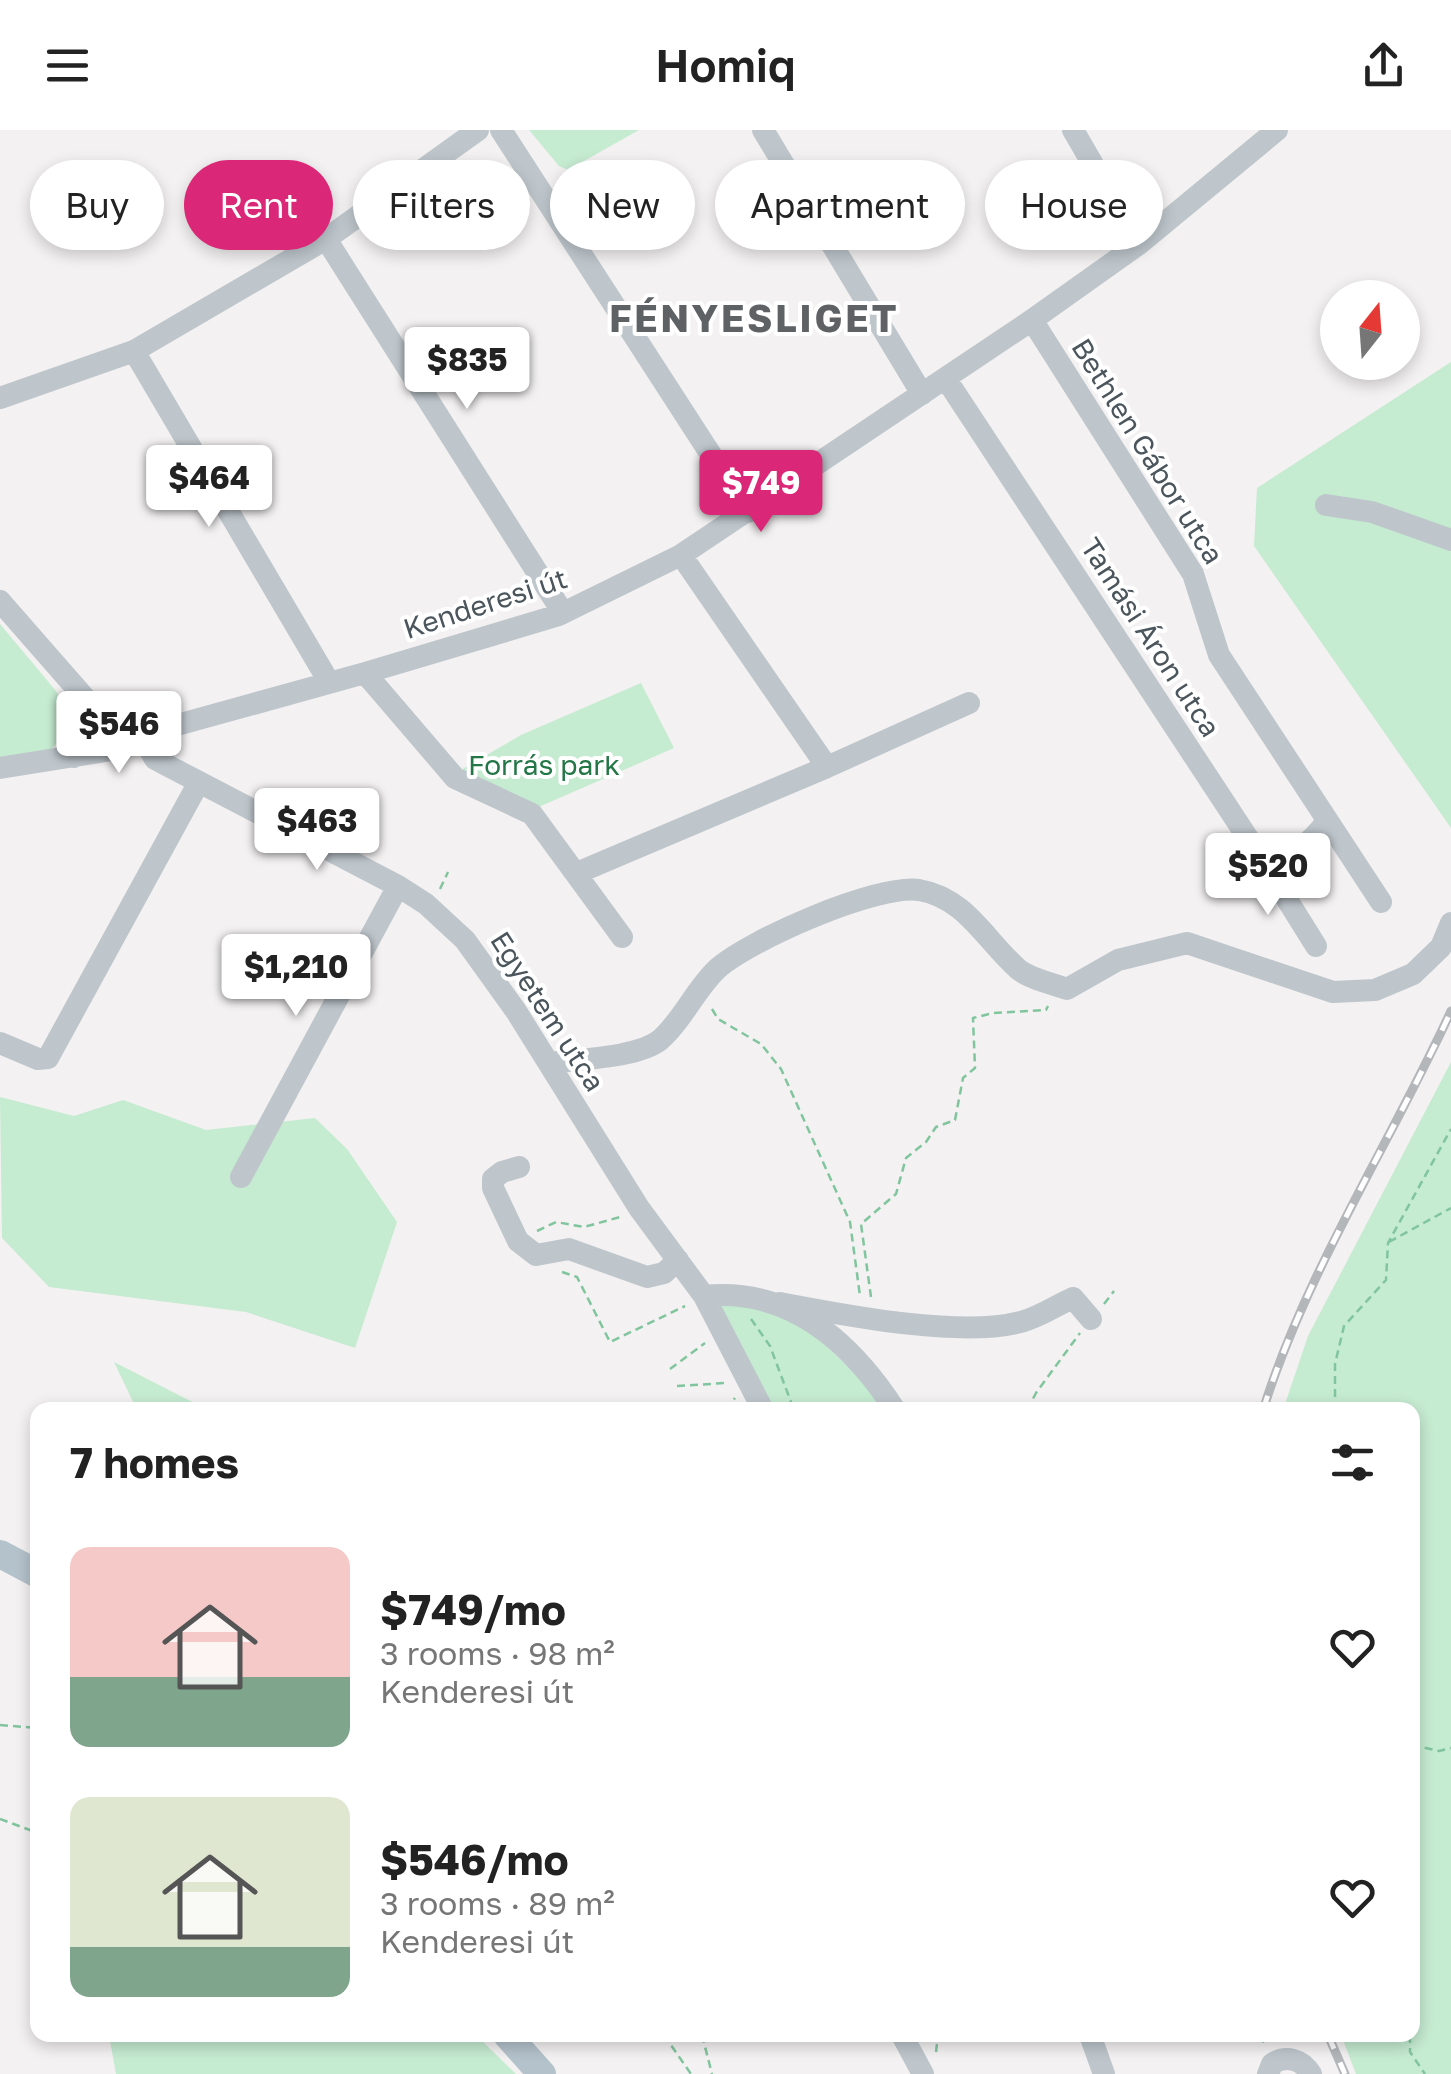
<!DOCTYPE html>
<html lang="en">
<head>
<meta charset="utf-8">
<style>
	body { margin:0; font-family:"Golos Text",sans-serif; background:#f6f6f6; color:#222; height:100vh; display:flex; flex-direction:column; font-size:38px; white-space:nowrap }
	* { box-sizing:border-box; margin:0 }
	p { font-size:32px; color:#767676 }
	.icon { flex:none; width:55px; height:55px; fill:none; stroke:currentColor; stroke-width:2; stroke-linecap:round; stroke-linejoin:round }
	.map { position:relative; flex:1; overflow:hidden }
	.drawer { position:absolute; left:30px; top:1272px; width:1390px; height:640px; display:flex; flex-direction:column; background:#fff; border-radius:20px; box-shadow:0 5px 15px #0003 }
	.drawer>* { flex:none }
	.banner { position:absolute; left:30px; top:30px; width:1392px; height:90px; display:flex; gap:20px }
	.needle { width:65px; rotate:17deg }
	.tools { position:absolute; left:1320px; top:150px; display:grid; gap:20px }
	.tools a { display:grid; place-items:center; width:100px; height:100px; border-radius:50%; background:#fff; box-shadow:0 5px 15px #0003; font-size:50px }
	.price { position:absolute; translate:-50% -85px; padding:0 22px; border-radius:10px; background:#fff; color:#222; font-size:32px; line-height:65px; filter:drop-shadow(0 2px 5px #0008) }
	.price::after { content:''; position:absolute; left:50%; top:60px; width:30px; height:22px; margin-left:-15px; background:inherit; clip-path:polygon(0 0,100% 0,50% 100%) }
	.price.on { background:#db2777; color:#fff }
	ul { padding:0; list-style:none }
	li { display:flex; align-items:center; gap:30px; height:250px; padding:0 40px }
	li span { display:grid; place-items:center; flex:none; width:280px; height:200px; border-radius:20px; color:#555 }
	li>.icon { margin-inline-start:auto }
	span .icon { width:120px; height:120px; fill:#fffc; stroke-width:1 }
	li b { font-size:42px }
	h2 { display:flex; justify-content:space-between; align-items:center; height:120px; padding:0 40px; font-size:42px }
	.pill { padding:0 35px; border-radius:45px; background:#fff; box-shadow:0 5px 15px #0003; font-size:35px; line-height:90px }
	.pill.on { background:#db2777; color:#fff }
	header { display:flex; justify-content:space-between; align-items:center; height:130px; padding:0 40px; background:#fff; font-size:45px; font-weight:600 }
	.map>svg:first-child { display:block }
	.green { fill:#c5ebd1 }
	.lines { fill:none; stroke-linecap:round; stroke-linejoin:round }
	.path { stroke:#81c59e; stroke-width:2.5; stroke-dasharray:8 5; stroke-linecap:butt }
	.minor { stroke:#bec6cc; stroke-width:22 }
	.major { stroke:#b4c2cc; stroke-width:28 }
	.rail-casing { stroke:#b4b7ba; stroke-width:9 }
	.rail { stroke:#fff; stroke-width:5; stroke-dasharray:15; stroke-linecap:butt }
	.labels { text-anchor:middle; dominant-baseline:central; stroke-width:8; stroke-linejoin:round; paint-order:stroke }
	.street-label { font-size:28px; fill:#4b555c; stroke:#fff }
	.park-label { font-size:28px; fill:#237646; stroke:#fff }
	.district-label { font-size:38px; font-weight:bold; letter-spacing:2.5px; fill:#5e6265; stroke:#fff }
</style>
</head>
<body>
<header><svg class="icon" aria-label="menu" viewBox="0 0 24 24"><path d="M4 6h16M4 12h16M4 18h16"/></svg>Homiq<svg class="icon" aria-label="share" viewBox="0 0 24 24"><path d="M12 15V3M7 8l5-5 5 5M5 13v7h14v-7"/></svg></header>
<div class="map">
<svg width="1451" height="1944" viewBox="0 0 1451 1944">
	<rect width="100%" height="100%" fill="#f3f1f1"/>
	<path class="green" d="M 529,0 L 639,0 L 568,40 L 559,36 Z
		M 1451,232 L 1451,698 L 1254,416 L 1257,358 Z
		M 0,494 L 56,561 L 65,578 L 60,608 L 49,623 L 0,631 Z
		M 641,553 L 674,618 L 534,679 L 459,641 L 521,605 Z
		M 1451,932 L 1451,1944 L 1356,1944 L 1341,1905 L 1412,1905 L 1412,1280 L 1283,1280 L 1308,1206 Z
		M 0,967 L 74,986 L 123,970 L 206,1000 L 315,988 L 347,1019 L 397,1092 L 355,1218 L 246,1182 L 49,1157 L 2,1108 Z
		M 704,1166 L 780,1173 L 895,1280 L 763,1280 Z
		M 114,1232 L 208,1280 L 137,1280 Z
		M 109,1905 L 476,1905 L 516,1944 L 116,1944 Z"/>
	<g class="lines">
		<path class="path" d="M 440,759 L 448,742
			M 712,879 L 718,889 L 761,914 L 781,939 L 850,1092 L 860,1166
			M 537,1101 L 556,1092 L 584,1097 L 620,1087
			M 1389,1112 L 1451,1078
			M 562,1142 L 577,1147 L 610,1212 L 685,1176
			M 871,1167 L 861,1094 L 896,1064 L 906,1028 L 926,1012 L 936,997 L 955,990 L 963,948 L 975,938 L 973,888 L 993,883 L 1046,880 L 1048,876
			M 1104,1174 L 1114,1161
			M 751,1189 L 770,1216 L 794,1280
			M 670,1239 L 705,1213
			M 677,1256 L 725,1253
			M 726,1280 L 735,1268
			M 1027,1280 L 1036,1263 L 1080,1203
			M 1335,1280 L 1335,1234 L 1344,1196 L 1386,1150 L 1388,1113 L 1451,999
			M 0,1595 L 38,1598
			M 1412,1615 L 1439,1621 L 1451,1618
			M 0,1689 L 38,1703
			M 664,1905 L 691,1944
			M 702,1905 L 712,1944
			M 1261,1905 L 1264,1914
			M 1410,1905 L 1410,1922 L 1425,1944
			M 936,1922 L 938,1905"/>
		<path class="minor" d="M 501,0 L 748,382
			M 763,0 L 922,264
			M 1073,0 L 1139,114
			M 326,109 L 563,483
			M 1032,190 L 1193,444 L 1219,525 L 1381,772
			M 134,221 L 329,552
			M 946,249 L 1263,731 C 1293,727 1310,714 1327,691
			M 0,268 L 134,221 L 326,109 L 478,0
			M 1326,375 L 1372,382 L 1451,410
			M 681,425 L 827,637 L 969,573
			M 0,471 L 105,591 L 121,600 L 141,605 L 155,629 L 398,756 L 426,774 L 465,810 L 516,881 L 639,1078 L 704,1166 L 763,1280
			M 365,543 L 455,648 L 532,684 L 622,807
			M 74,627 L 87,603 L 105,591
			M 0,638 L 118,619 L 141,605 L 365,543 L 559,485 L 681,425 L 1032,190 L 1139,114 L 1277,0
			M 1263,731 L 1316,816
			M 577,743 L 827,637
			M 0,913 L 38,929 L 48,928 L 199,652
			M 549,933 C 578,929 637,928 660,910 C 682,891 695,860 717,839 C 749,810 877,754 919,760 C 966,768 985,810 1018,839 C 1030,849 1051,853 1067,859 L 1118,830 L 1187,813 L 1333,862 L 1375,860 L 1413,844 L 1441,817 L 1451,793
			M 519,1037 L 502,1042 L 493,1049 L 493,1058 L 518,1111 L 536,1125 L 569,1119 L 647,1147 L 664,1143 L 678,1130
			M 241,1047 L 398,756
			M 704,1166 C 790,1157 851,1212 895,1280
			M 780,1173 C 844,1185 964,1209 1024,1191 C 1041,1186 1057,1175 1073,1168 L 1091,1189
			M 902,1905 L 923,1944
			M 1090,1905 L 1104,1944
			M 1268,1944 L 1272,1934 C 1286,1924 1303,1930 1311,1944"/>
		<path class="major" d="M 0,1424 L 38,1444
			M 507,1905 L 542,1944"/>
		<defs>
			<path id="rail" d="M 1263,1280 C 1307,1140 1390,1014 1451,881
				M 1328,1905 L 1345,1944"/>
		</defs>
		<use href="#rail" class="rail-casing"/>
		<use href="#rail" class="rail"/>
	</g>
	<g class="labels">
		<g class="street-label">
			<text transform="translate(1148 321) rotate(58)">Bethlen Gábor utca</text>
			<text transform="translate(485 473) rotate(-18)">Kenderesi út</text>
			<text transform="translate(1151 507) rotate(57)">Tamási Áron utca</text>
			<text transform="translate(548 881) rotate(57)">Egyetem utca</text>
		</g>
		<g class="park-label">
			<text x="544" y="634">Forrás park</text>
		</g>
		<g class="district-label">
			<text x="754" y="187">FÉNYESLIGET</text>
		</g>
	</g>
</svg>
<div class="tools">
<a><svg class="needle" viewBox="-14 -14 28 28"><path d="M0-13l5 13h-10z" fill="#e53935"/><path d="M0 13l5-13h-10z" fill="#767676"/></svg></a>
</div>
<b class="price" style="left:467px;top:282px">$835</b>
<b class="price" style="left:209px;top:400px">$464</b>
<b class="price on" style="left:761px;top:405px">$749</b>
<b class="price" style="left:119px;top:646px">$546</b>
<b class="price" style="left:317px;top:743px">$463</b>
<b class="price" style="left:1268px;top:788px">$520</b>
<b class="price" style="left:296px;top:889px">$1,210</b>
<div class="banner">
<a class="pill">Buy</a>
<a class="pill on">Rent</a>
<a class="pill">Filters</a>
<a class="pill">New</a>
<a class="pill">Apartment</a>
<a class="pill">House</a>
</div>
<section class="drawer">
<h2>7 homes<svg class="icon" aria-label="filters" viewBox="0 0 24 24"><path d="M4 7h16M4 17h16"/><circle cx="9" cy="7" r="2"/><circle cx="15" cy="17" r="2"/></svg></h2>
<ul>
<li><span style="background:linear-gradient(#f6c9c9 65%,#7fa58c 0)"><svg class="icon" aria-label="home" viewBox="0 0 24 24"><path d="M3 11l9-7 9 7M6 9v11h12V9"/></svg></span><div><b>$749/mo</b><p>3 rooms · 98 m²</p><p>Kenderesi út</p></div><svg class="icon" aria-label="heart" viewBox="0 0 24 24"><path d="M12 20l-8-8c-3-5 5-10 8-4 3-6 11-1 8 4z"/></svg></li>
<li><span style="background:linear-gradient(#dfe7d0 75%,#7fa58c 0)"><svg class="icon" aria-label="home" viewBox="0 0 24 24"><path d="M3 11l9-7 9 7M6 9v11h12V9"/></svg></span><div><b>$546/mo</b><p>3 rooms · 89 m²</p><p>Kenderesi út</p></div><svg class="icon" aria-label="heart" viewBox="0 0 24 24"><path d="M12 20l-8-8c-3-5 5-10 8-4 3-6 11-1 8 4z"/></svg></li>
</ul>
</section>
</div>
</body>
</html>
